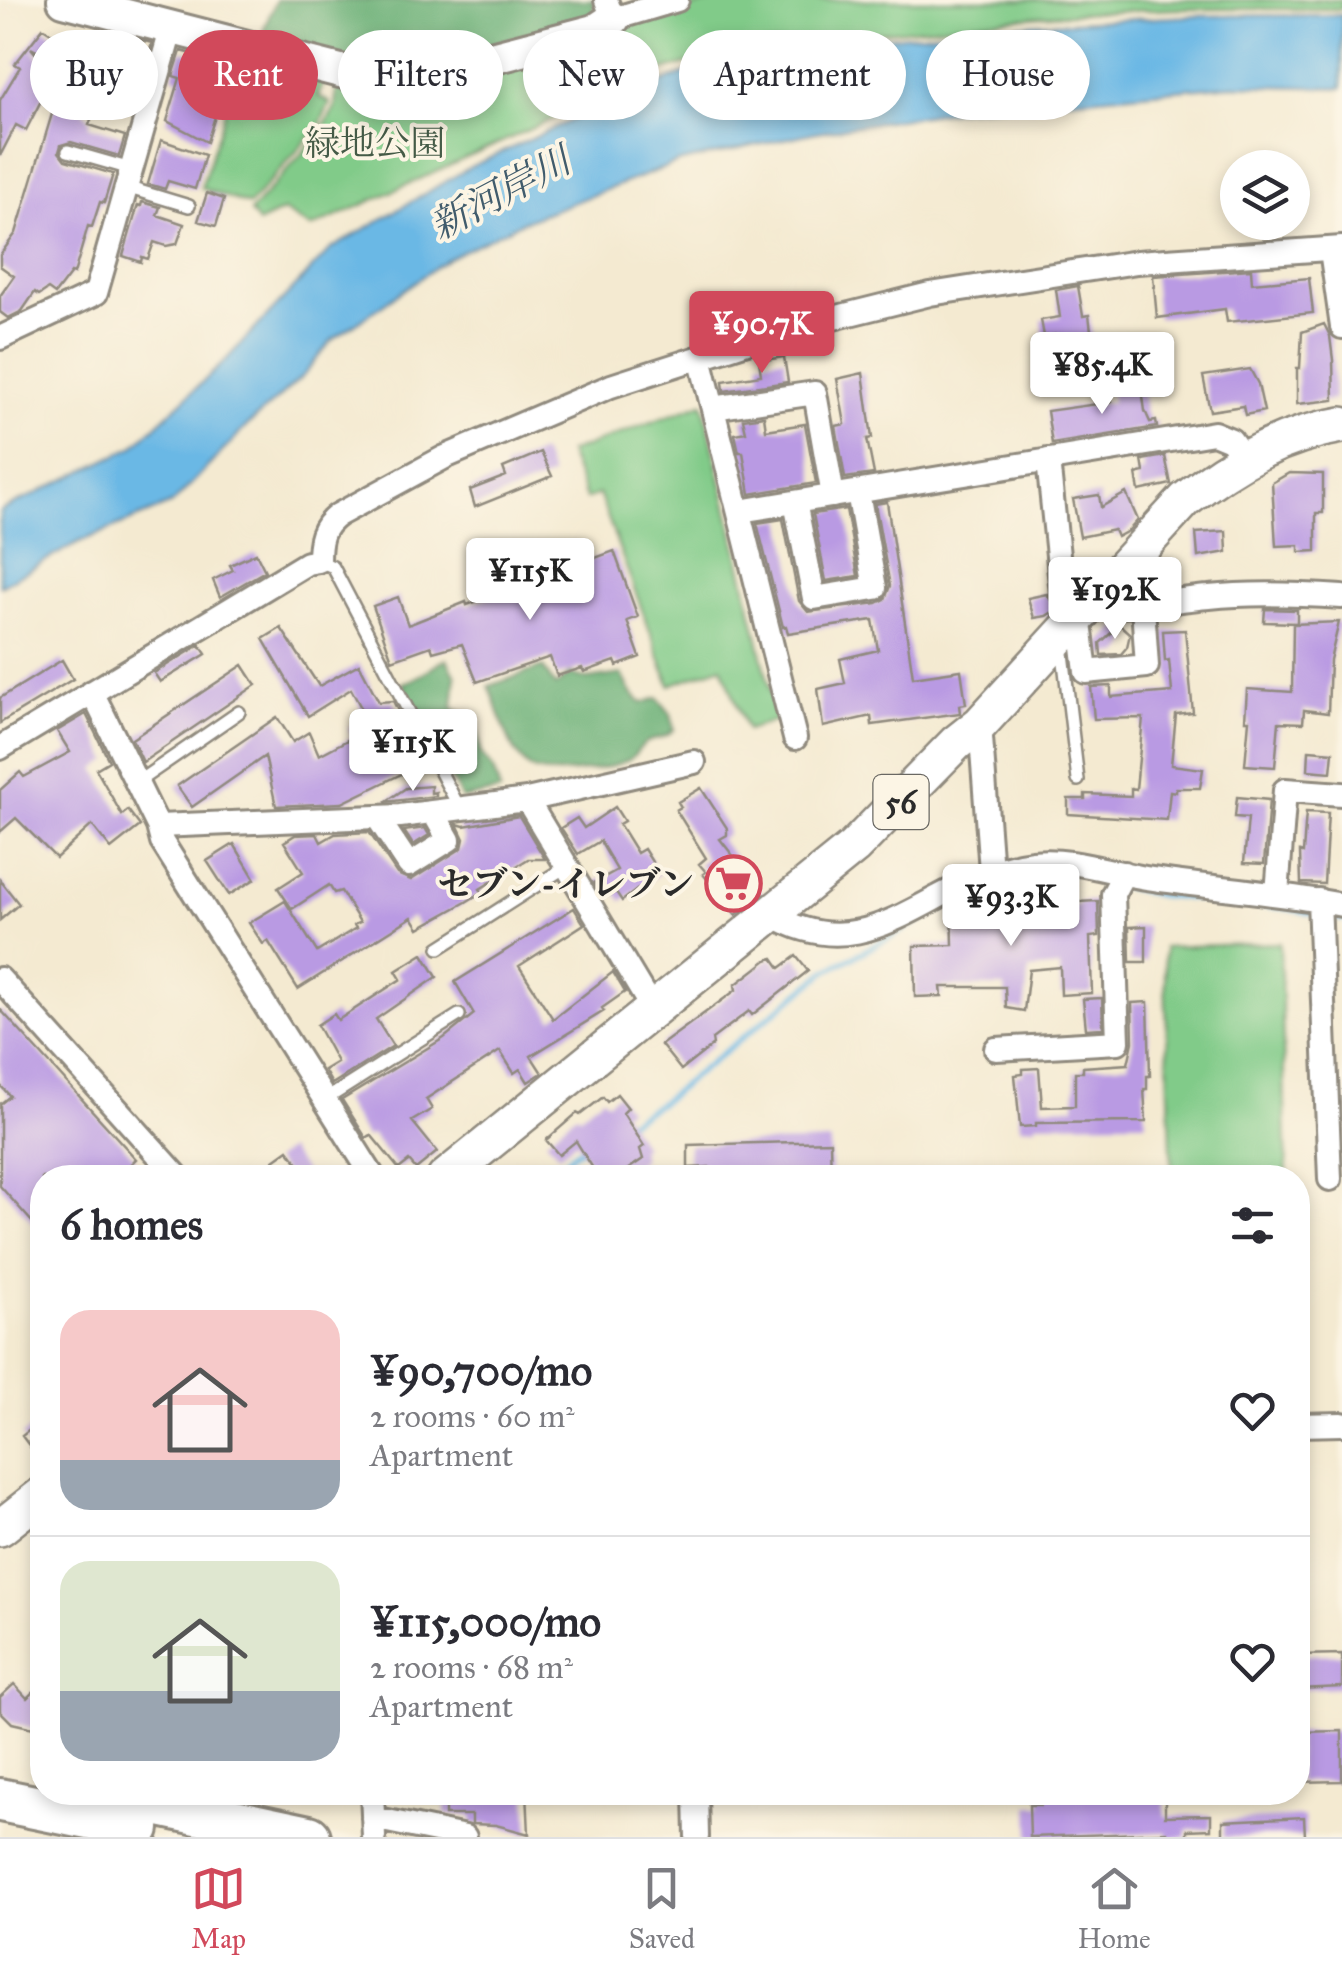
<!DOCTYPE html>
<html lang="en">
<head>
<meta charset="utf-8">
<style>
	body { margin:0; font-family:"IM FELL Great Primer","Noto Serif JP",serif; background:#f7f7f7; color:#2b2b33; height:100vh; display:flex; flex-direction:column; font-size:38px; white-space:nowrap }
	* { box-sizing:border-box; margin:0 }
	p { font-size:32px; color:#7c7c81 }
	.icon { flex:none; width:55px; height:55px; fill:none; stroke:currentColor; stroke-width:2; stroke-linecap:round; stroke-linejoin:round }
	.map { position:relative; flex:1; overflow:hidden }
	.drawer { position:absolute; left:30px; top:1165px; width:1280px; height:640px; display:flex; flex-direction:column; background:#fff; border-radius:40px; box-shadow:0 5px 15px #0003 }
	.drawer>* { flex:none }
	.top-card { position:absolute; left:30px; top:30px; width:1282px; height:90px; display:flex; gap:20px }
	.fabs { position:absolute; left:1220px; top:150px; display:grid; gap:20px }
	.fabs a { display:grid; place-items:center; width:90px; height:90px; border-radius:50%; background:#fff; box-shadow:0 5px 15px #0003; font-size:50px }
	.price { position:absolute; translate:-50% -85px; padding:0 22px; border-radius:10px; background:#fff; color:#222; font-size:32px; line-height:65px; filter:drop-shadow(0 2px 5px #0008) }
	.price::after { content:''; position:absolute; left:50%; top:60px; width:30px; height:22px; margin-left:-15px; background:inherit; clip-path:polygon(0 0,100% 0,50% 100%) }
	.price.on { background:#d1495b; color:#fff }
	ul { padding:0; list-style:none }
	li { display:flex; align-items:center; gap:30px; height:250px; padding:0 30px }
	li+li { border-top:2px solid #e1e1e2 }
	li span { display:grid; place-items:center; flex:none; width:280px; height:200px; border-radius:30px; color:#555 }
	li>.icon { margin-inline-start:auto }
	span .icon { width:120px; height:120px; fill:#fffc; stroke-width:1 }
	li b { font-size:42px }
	h2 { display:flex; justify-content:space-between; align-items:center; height:120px; padding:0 30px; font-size:42px }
	.tag { padding:0 35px; border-radius:45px; background:#fff; box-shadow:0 5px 15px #0003; font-size:35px; line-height:90px }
	.tag.on { background:#d1495b; color:#fff }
	.tab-bar { display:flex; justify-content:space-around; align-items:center; height:140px; border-top:2px solid #e1e1e2; background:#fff; font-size:28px; color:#7c7c81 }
	.tab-bar a { display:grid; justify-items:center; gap:5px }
	.tab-bar .on { color:#d1495b }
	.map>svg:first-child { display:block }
	.green { fill:#81cb89; stroke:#567b5a; stroke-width:2.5 }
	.forest { fill:#68af75; stroke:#4a6d50; stroke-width:2.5 }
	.water { fill:#6bb8e5; stroke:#4b7288; stroke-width:2.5 }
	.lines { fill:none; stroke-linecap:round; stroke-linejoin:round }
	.stream { stroke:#6bb8e5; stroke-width:6 }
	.building { fill:#b99ae3 }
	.lane-casing { stroke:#908a7e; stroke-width:16 }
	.street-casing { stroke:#908a7e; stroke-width:28 }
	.secondary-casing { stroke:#908a7e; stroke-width:38 }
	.primary-casing { stroke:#908a7e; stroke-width:40 }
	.highway-casing { stroke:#908a7e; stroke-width:48 }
	.lane { stroke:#fff; stroke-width:11 }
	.street { stroke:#fff; stroke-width:22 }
	.secondary { stroke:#fff; stroke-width:32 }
	.primary { stroke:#fff; stroke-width:35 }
	.highway { stroke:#fff; stroke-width:42 }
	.labels { text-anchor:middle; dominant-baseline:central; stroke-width:8; stroke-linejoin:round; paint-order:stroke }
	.shield { fill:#fcf5e5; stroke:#6a6863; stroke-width:2.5 }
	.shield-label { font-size:32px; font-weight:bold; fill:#2b2b2b }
	.park-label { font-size:35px; fill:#455b47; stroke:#fcf5e5 }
	.poi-label { font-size:35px; font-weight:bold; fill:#2b2b2b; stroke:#fcf5e5; text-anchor:end }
	.water-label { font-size:38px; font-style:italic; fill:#415c6c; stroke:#fcf5e5 }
</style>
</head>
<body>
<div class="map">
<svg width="1342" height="1837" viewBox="0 0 1342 1837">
	<rect width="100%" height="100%" fill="#fcf5e5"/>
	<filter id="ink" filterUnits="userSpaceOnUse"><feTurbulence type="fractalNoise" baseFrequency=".01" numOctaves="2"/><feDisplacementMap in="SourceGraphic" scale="20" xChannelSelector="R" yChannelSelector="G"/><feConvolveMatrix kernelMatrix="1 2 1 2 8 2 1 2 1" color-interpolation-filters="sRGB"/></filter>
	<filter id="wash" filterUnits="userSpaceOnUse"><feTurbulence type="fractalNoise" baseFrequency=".0048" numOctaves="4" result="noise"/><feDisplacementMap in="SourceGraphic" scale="40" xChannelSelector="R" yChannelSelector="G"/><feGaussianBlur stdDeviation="2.25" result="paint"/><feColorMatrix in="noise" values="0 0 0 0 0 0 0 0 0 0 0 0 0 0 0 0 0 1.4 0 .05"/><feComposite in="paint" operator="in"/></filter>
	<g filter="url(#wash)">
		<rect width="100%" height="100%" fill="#f4ead1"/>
		<path class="green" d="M 720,0 L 1342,0 L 1342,9 L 1175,9 L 1050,15 L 752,46 L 655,73 L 311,228 L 283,211 L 258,223 L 250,212 L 321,132 L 335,108 L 337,86 L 621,26 Z
			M 232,57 L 324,82 L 318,96 L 330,103 L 319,126 L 249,205 L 201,188 L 230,96 L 222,93 Z
			M 703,403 L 777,720 L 747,730 L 722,666 L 670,685 L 599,494 L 586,499 L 568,453 Z
			M 1280,943 L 1287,1175 L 1172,1177 L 1164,947 Z"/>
		<path class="forest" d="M 276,0 L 595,0 L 593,15 L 389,75 L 270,42 L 263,31 Z
			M 447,659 L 456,676 L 453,708 L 472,720 L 479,737 L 481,754 L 493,769 L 500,791 L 462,799 L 408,697 L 403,683 C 421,678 430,667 447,659 Z
			M 543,667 L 555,686 L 571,674 L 587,679 L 622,674 L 631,692 L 642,703 L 658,698 L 671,714 L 674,730 C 665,739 658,737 647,742 C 640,746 636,754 630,759 C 615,769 547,779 531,769 C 506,751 501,712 489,686 Z"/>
		<path class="water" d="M 1342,15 L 1342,88 L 1232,85 L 961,109 L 816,132 L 677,163 L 524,221 L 447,259 L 331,341 L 303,376 L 248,425 L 172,504 L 79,542 L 0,586 L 0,511 L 133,447 L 221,365 L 331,249 L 472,166 L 592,111 L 710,63 L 757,52 L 857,40 L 1033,24 L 1195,16 Z"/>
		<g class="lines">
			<path class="stream" d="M 1092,878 L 1159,895 L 1287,908 L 1342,919
				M 622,1125 L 660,1103 L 828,970 L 976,892 L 1002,882 L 1035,875 L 1071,873
				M 549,1178 L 571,1155 L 586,1146"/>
		</g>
		<g id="blocks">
			<path class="building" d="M 43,28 L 73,47 L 62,64 L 31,48 L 91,120 L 89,125 L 125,136 L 119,156 L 71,142 L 61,145 L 59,152 L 65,160 L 113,174 L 104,203 L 100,202 L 92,227 L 88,226 L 74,274 L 71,273 L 55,294 L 48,289 L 39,295 L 35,292 L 22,311 L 8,318 L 0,312 L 0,296 L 14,276 L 0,266 L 0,255 L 16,233 L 58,94 L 47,89 L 26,130 L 16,125 L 0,156 L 0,100 L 20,67 L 15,64 Z
				M 125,36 L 152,43 L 141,81 L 129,100 L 102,86 L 110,72 L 114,74 Z
				M 181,51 L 220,61 L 209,101 L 219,104 L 207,142 L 167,121 L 180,78 L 173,76 Z
				M 161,140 L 205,155 L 195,189 L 168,181 L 165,189 L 148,184 Z
				M 207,193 L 224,199 L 216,226 L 198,221 Z
				M 142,202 L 160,207 L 157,215 L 184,224 L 177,244 L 166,246 L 154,242 L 148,259 L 142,257 L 141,262 L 123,256 L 138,205 L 141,206 Z
				M 1251,269 L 1252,283 L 1309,278 L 1313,313 L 1227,322 L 1225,309 L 1157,318 L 1153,276 Z
				M 1078,286 L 1083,316 L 1089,315 L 1094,355 L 1068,358 L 1066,347 L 1062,348 L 1060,334 L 1044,336 L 1041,320 L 1060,317 L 1056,290 Z
				M 1324,324 L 1330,336 L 1333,360 L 1334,400 L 1297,404 L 1297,368 L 1300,368 L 1302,332 Z
				M 784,357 L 788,382 L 724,391 L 723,381 L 761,375 L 759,361 Z
				M 1250,369 L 1258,384 L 1264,411 L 1245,415 L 1243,406 L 1210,411 L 1203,376 Z
				M 863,373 L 872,438 L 867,439 L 874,474 L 845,478 L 836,426 L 845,424 L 837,379 Z
				M 1141,382 L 1145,411 L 1150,422 L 1156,421 L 1157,427 L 1052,444 L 1047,411 L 1112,402 L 1110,387 Z
				M 764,416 L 766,430 L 805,424 L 816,483 L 750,494 L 743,452 L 739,452 L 735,434 L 746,432 L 743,419 Z
				M 541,452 L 552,476 L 475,507 L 470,490 L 506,476 L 503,468 Z
				M 1165,456 L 1171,484 L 1139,491 L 1136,474 L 1144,472 L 1142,460 Z
				M 1289,473 L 1323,474 L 1323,513 L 1316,513 L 1316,551 L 1299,552 L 1299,545 L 1276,546 L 1272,483 Z
				M 1126,493 L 1138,520 L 1128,531 L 1117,537 L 1114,530 L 1080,537 L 1073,499 L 1099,495 L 1101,507 Z
				M 887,502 L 913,677 L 961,670 L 966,704 L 959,705 L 960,713 L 872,725 L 871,716 L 823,727 L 818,689 L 845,683 L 840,659 L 878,650 L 873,620 L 788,633 L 786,626 L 783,627 L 757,523 L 783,519 L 799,601 L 808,612 L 877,603 L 885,599 L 890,586 L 875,504 Z
				M 846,509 L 858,576 L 826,581 L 813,514 Z
				M 1226,531 L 1227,552 L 1198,557 L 1196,533 Z
				M 614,551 L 638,617 L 627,621 L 640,657 L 617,666 L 615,661 L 584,672 L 582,668 L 557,676 L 550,657 L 477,682 L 462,644 L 433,652 L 431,646 L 392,660 L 373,606 L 398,597 L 408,625 L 466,602 L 467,605 L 496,594 L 494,589 L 520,580 L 522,585 Z
				M 256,553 L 265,571 L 220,597 L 213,580 L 233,570 L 230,565 Z
				M 1047,594 L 1056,610 L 1046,616 L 1034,618 L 1028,598 Z
				M 1265,609 L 1297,610 L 1297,623 L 1264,622 Z
				M 1339,622 L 1330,660 L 1328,713 L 1304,710 L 1303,723 L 1279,722 L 1275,767 L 1245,765 L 1249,720 L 1245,720 L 1247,689 L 1292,692 L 1293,624 Z
				M 1120,625 L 1130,634 L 1127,647 L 1121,654 L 1101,655 L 1100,643 Z
				M 281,628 L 319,686 L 359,664 L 379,702 L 393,701 L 424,763 L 342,803 L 276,806 L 265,756 L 192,807 L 177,786 L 277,717 L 293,742 L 309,732 L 319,755 L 353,737 L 348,728 L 367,719 L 351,689 L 308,716 L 263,639 Z
				M 1185,630 L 1193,713 L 1176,715 L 1171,765 L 1203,769 L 1200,788 L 1176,788 L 1176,792 L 1170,791 L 1167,820 L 1068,814 L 1068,799 L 1085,799 L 1085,794 L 1131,796 L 1131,788 L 1136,789 L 1143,718 L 1094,719 L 1091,687 L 1111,686 L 1111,697 L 1172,692 L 1169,660 L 1165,661 L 1163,631 Z
				M 200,645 L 206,654 L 160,682 L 154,673 Z
				M 62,660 L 73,679 L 0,723 L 0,698 Z
				M 243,665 L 256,685 L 143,762 L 132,739 Z
				M 86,714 L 109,761 L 96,769 L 122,815 L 128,810 L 140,826 L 111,849 L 92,825 L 56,858 L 16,818 L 0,832 L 0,790 L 20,772 L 24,777 L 70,752 L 57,731 Z
				M 1309,750 L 1333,752 L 1331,772 L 1308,770 Z
				M 431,786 L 431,793 L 436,792 L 436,796 L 385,802 L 406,788 Z
				M 701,788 L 727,828 L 727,835 L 720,839 L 763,894 L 736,915 L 703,874 L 706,872 L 699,864 L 706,858 L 676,810 L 681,807 L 678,802 Z
				M 1237,797 L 1269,800 L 1264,864 L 1244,863 L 1248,818 L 1235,817 Z
				M 615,807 L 624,821 L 619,824 L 637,853 L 644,849 L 659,873 L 622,901 L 616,892 L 604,898 L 594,883 L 617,870 L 600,841 L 578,854 L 561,828 L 577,818 L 584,828 Z
				M 1306,812 L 1328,813 L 1324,884 L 1301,883 L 1300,852 L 1303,853 Z
				M 519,816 L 545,859 L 528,859 L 480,889 L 482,892 L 466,902 L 419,928 L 412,917 L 298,989 L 268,941 L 263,944 L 249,923 L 285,901 L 317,952 L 356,928 L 354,925 L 360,922 L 341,891 L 334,893 L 329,885 L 292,909 L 278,888 L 303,872 L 284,842 L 295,835 L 317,834 L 321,842 L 335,834 L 369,832 L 397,874 L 411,880 L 462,848 L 464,839 L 457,824 L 464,826 Z
				M 425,828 L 429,835 L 413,845 L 404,831 Z
				M 234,844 L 255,879 L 229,895 L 207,861 Z
				M 0,880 L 19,904 L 0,920 Z
				M 1027,890 L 1028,910 L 1064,908 L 1079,905 L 1078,902 L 1098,901 L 1099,936 L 1090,937 L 1092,993 L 1061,995 L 1060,967 L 1029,970 L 1024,1011 L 1006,1008 L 1005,987 L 941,987 L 942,996 L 915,997 L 914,946 L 953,945 L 952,907 L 1003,904 L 1003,891 Z
				M 574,908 L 584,924 L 519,966 L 553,1019 L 613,972 L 625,992 L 602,1008 L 604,1011 L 531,1056 L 542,1073 L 528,1082 L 520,1069 L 514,1073 L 500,1051 L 426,1099 L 432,1109 L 412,1121 L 437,1152 L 416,1169 L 409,1161 L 399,1169 L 371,1135 L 366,1138 L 342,1100 L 444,1038 L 474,1014 L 455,982 Z
				M 1146,926 L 1146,962 L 1130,962 L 1129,927 Z
				M 423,954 L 437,977 L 376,1019 L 393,1046 L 332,1084 L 324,1070 L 337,1062 L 317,1025 L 334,1014 L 338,1020 L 401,979 L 396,971 Z
				M 796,956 L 808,971 L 752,1015 L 749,1011 L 712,1039 L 713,1045 L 681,1070 L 661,1045 L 736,990 L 735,985 L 767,960 L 773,958 L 780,968 Z
				M 1102,998 L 1103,1028 L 1086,1029 L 1083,999 Z
				M 1148,1002 L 1150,1076 L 1147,1076 L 1147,1089 L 1144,1089 L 1146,1122 L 1036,1123 L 1036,1126 L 1020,1127 L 1015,1075 L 1023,1074 L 1023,1069 L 1039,1068 L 1042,1107 L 1075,1106 L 1075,1072 L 1083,1072 L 1083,1067 L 1128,1064 L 1133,1042 L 1132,1003 Z
				M 0,1009 L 136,1159 L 116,1178 L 42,1178 L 42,1233 L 0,1186 L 0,1104 L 10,1096 L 0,1085 Z
				M 617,1094 L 628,1108 L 623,1113 L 644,1146 L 640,1149 L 643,1159 L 615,1178 L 599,1178 L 576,1141 L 559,1155 L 546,1140 L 577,1113 L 580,1115 L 603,1097 L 607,1102 Z
				M 830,1141 L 831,1178 L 709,1178 L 709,1167 L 688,1168 L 688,1145 Z
				M 288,1150 L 310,1178 L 288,1178 L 274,1160 Z
				M 42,1420 L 42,1463 L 22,1436 Z
				M 1342,1654 L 1342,1687 L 1298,1689 L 1298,1655 Z
				M 42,1683 L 42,1730 L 12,1723 L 0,1711 L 0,1697 L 14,1684 L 27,1698 Z
				M 1342,1731 L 1342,1781 L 1298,1782 L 1298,1732 Z
				M 445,1792 L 527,1792 L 529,1834 L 496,1825 L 472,1824 L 472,1815 L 445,1815 Z
				M 1041,1792 L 1165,1792 L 1165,1816 L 1211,1815 L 1211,1829 L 1187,1830 L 1187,1837 L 1167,1837 L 1167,1832 L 1030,1837 L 1029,1805 L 1041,1805 Z
				M 1304,1817 L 1305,1836 L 1223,1837 L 1223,1821 Z"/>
		</g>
	</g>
	<g filter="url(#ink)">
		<use href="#blocks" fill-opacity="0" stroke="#908a7e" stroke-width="2.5"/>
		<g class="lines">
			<defs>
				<path id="lane" d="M 68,151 L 131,169
					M 126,187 L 189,206
					M 319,561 L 333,567 L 460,809
					M 1062,645 L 1078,780
					M 136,783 L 239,712
					M 439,948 L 567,866
					M 323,1101 L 459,1015"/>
				<path id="street" d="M 606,0 L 613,19 L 677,0
					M 1331,250 L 1342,327
					M 0,338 L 96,293 L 172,27
					M 700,357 L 795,738
					M 713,408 L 815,393 L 833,496
					M 1048,460 L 1062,594 L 1079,615 L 1086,672 L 1147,666 L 1143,607
					M 795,502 L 814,598 L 875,588 L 858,492
					M 740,511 L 1214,433 L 1231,440 L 1244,458
					M 1092,602 C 1133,611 1168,600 1209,597 C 1253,592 1298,594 1342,597
					M 92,692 L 158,826 L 162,842 L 374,1178
					M 980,724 L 991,871
					M 0,748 L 307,563 L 319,561 C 319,541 321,527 338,515 L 445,457 L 611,386 L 781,331 L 930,294 L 1137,262 L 1342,248
					M 527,800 L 694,762
					M 377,817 L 409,865 L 449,840 L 433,812
					M 158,826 L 400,816 L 527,800 L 653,1010
					M 1277,894 L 1285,790 L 1342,794
					M 1319,900 L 1330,1179
					M 772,915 C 874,975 933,873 1033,862 C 1072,858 1108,872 1146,878 C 1211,888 1277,892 1342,905
					M 0,979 L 179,1178
					M 996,1049 L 1118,1042 L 1113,894 L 1124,873
					M 1298,1425 L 1342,1424
					M 372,1792 L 374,1837
					M 696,1792 L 697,1837
					M 373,1818 L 465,1837"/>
				<path id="secondary" d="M 64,0 L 391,84 L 595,31 L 613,19"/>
				<path id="primary" d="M 445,1178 L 854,847 L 956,743 L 980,724 L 1185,500 C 1233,462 1281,435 1342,425
					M 0,1528 L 42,1495"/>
				<path id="highway" d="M 99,1792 L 309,1837
					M 0,1800 L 138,1828"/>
			</defs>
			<use href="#lane" class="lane-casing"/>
			<use href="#street" class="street-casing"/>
			<use href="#secondary" class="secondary-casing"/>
			<use href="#primary" class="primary-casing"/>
			<use href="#highway" class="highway-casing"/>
			<use href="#lane" class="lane"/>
			<use href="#street" class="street"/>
			<use href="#secondary" class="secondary"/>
			<use href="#primary" class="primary"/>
			<use href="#highway" class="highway"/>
		</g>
	</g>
	<defs>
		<symbol id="supermarket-ring" viewBox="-11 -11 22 22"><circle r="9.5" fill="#fcf5e5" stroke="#d1495b" stroke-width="1.5"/><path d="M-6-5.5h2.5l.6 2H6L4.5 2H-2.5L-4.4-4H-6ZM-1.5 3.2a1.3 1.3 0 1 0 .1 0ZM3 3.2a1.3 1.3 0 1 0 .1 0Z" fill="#d1495b"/></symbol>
	</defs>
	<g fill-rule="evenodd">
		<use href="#supermarket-ring" x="702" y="852" width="63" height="63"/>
	</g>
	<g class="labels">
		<rect class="shield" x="873.5" y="775" width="55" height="54" rx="8"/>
		<g class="shield-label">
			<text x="901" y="802">56</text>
		</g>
		<g class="park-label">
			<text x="375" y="143">緑地公園</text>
		</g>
		<g class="poi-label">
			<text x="694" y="884">セブン-イレブン</text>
		</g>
		<g class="water-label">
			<text transform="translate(500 193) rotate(-28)">新河岸川</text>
		</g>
	</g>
</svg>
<div class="fabs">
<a><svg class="icon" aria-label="layers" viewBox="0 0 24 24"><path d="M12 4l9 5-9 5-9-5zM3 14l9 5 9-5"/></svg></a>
</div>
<b class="price on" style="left:762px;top:376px">¥90.7K</b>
<b class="price" style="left:1102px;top:417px">¥85.4K</b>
<b class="price" style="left:530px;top:623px">¥115K</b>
<b class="price" style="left:1115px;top:642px">¥192K</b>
<b class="price" style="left:413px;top:794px">¥115K</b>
<b class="price" style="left:1011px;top:949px">¥93.3K</b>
<div class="top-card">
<a class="tag">Buy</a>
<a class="tag on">Rent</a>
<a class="tag">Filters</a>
<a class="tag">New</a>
<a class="tag">Apartment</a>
<a class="tag">House</a>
</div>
<section class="drawer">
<h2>6 homes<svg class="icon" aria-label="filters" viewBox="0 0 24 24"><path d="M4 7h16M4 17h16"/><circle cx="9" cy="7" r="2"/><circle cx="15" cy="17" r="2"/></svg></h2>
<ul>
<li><span style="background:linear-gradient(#f6c9c9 75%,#9aa5b1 0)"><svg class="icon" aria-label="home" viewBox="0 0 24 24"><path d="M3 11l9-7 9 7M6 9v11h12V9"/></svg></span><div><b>¥90,700/mo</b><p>2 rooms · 60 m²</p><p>Apartment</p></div><svg class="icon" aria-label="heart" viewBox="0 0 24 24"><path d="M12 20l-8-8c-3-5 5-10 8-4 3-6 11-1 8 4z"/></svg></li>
<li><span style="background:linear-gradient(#dfe7d0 65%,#9aa5b1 0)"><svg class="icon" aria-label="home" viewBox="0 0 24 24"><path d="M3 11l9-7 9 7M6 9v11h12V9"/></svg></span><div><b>¥115,000/mo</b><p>2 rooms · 68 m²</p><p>Apartment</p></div><svg class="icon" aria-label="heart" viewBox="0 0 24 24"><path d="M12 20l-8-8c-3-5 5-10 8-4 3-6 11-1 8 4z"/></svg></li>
</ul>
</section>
</div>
<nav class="tab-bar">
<a class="on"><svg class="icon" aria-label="map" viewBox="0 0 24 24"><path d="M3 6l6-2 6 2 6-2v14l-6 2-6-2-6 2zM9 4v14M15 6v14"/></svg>Map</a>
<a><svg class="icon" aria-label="saved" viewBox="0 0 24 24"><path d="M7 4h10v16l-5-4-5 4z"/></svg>Saved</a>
<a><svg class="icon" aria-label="home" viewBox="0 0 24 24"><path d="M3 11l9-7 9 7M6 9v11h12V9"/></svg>Home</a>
</nav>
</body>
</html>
